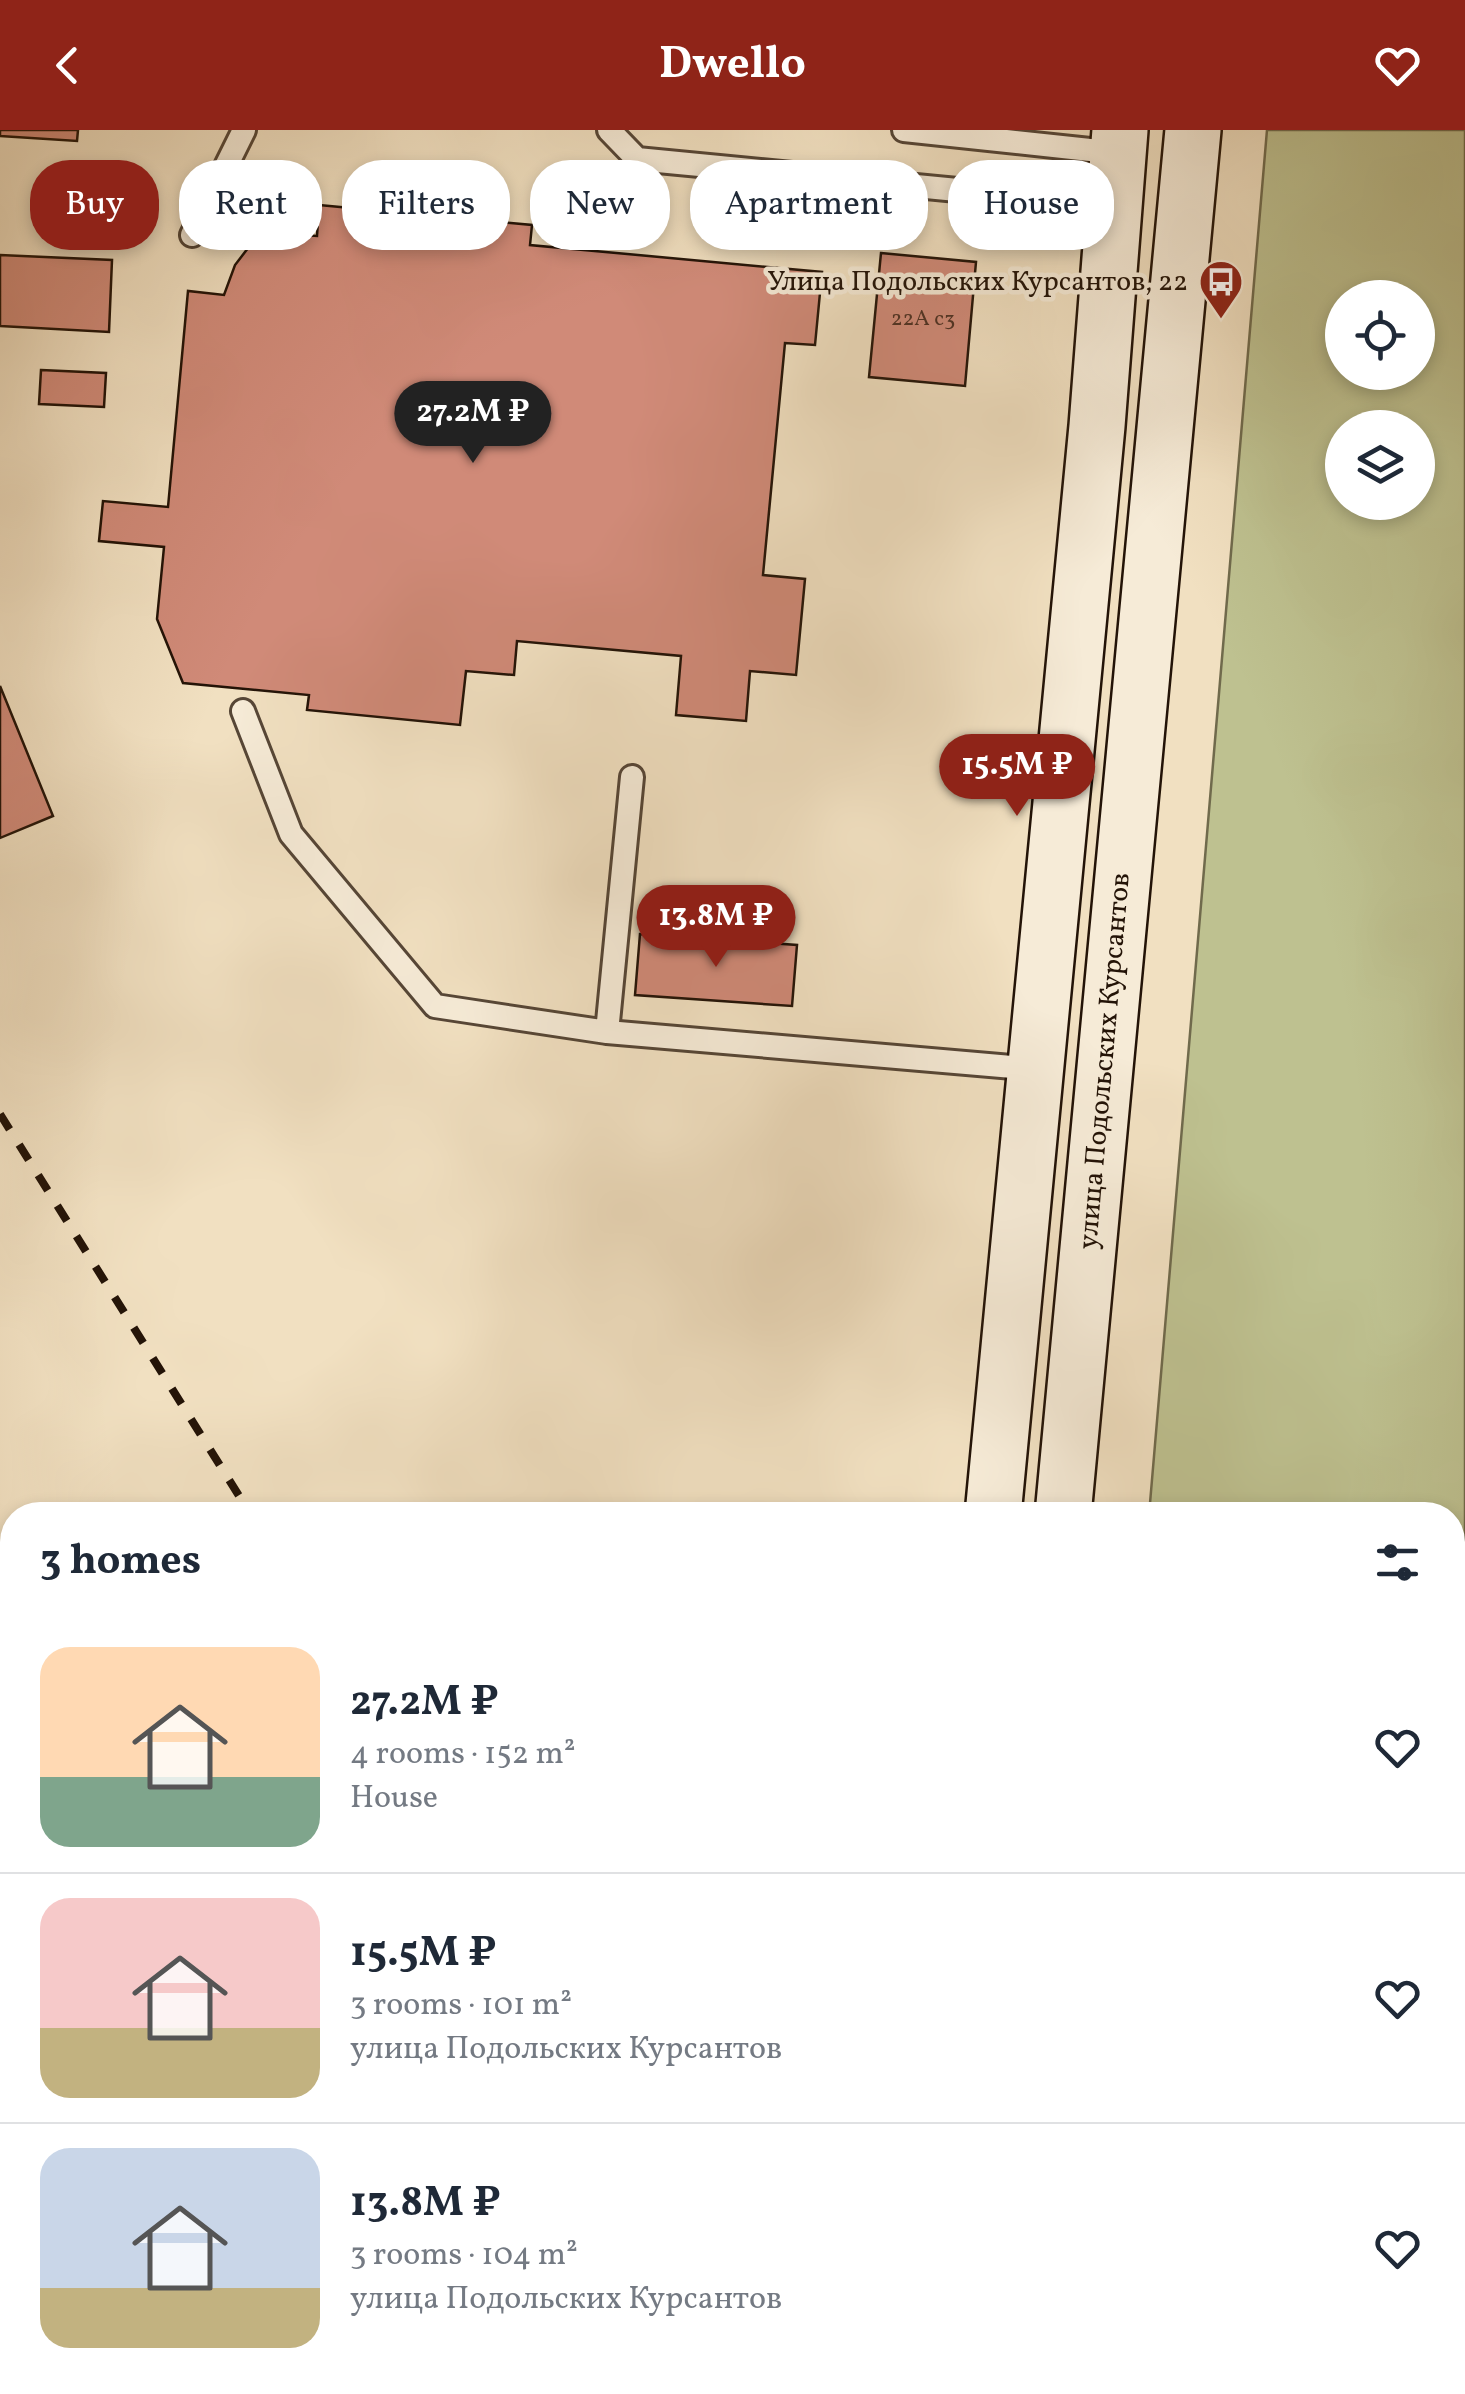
<!DOCTYPE html>
<html lang="en">
<head>
<meta charset="utf-8">
<style>
	body { margin:0; font-family:Vollkorn,serif; background:#f2f2f3; color:#1f2937; height:100vh; display:flex; flex-direction:column; font-size:38px; white-space:nowrap }
	* { box-sizing:border-box; margin:0 }
	p { font-size:32px; color:#747a83 }
	.icon { flex:none; width:55px; height:55px; fill:none; stroke:currentColor; stroke-width:2; stroke-linecap:round; stroke-linejoin:round }
	.map { position:relative; flex:1; overflow:hidden }
	.details { position:absolute; left:0px; top:1372px; width:1465px; height:892px; display:flex; flex-direction:column; background:#fff; border-radius:40px 40px 0 0; box-shadow:0 5px 15px #0003 }
	.details>* { flex:none }
	.top-card { position:absolute; left:30px; top:30px; width:1405px; height:90px; display:flex; gap:20px }
	.tools { position:absolute; left:1325px; top:150px; display:grid; gap:20px }
	.tools a { display:grid; place-items:center; width:110px; height:110px; border-radius:50%; background:#fff; box-shadow:0 5px 15px #0003; font-size:50px }
	.price { position:absolute; translate:-50% -85px; padding:0 22px; border-radius:35px; background:#8f2418; color:#fff; font-size:32px; line-height:65px; filter:drop-shadow(0 2px 5px #0008) }
	.price::after { content:''; position:absolute; left:50%; top:60px; width:30px; height:22px; margin-left:-15px; background:inherit; clip-path:polygon(0 0,100% 0,50% 100%) }
	.price.current { background:#222; color:#fff }
	ul { padding:0; list-style:none }
	li { display:flex; align-items:center; gap:30px; height:250px; padding:0 40px }
	li+li { border-top:2px solid #e0e1e3 }
	li span { display:grid; place-items:center; flex:none; width:280px; height:200px; border-radius:30px; color:#555 }
	li>.icon { margin-inline-start:auto }
	span .icon { width:120px; height:120px; fill:#fffc; stroke-width:1 }
	li b { font-size:42px }
	h2 { display:flex; justify-content:space-between; align-items:center; height:120px; padding:0 40px; font-size:42px }
	.pill { padding:0 35px; border-radius:40px; background:#fff; box-shadow:0 5px 15px #0003; font-size:35px; line-height:90px }
	.pill.current { background:#8f2418; color:#fff }
	header { display:flex; justify-content:space-between; align-items:center; height:130px; padding:0 40px; background:#8f2418; color:#fff; font-size:45px; font-weight:700 }
	.map>svg:first-child { display:block }
	.green { fill:#bec190; stroke:#706a4c; stroke-width:2.5; fill-rule:evenodd }
	.building { fill:#d08a78; stroke:#231307; stroke-width:2.5 }
	.lines { fill:none; stroke-linecap:round; stroke-linejoin:round }
	.lane-casing { stroke:#564636; stroke-width:28 }
	.secondary-casing { stroke:#231307; stroke-width:60 }
	.lane { stroke:#f6ebd7; stroke-width:22 }
	.secondary { stroke:#f6ebd7; stroke-width:55 }
	.rail { stroke:#231307; stroke-width:8; stroke-dasharray:18 18; stroke-linecap:butt }
	.labels { text-anchor:middle; dominant-baseline:central; stroke-width:9; stroke-linejoin:round; paint-order:stroke }
	.number-label { font-size:22px; fill:#4e3123 }
	.poi-label { font-size:28px; fill:#231307; stroke:#f6ebd7; text-anchor:end }
	.street-label { font-size:28px; fill:#231307; stroke:#f6ebd7 }
</style>
</head>
<body>
<header><svg class="icon" aria-label="back" viewBox="0 0 24 24"><path d="M15 5l-7 7 7 7"/></svg>Dwello<svg class="icon" aria-label="heart" viewBox="0 0 24 24"><path d="M12 20l-8-8c-3-5 5-10 8-4 3-6 11-1 8 4z"/></svg></header>
<div class="map">
<svg width="1465" height="2264" viewBox="0 0 1465 2264">
	<rect width="100%" height="100%" fill="#f1e0c1"/>
	<filter id="stains"><feTurbulence type="fractalNoise" baseFrequency=".002" numOctaves="4"/><feColorMatrix values="0 0 0 0 .2 0 0 0 0 .09 0 0 0 0 .02 0 0 0 .5 -.17"/></filter>
	<radialGradient id="worn" r=".72"><stop offset=".6" stop-color="#630" stop-opacity="0"/><stop offset="1" stop-color="#630" stop-opacity=".3"/></radialGradient>
	<path class="green" d="M 1267,0 L 1465,0 L 1465,1936 L 1452,1935 L 1452,1385 L 1149,1385 ZM 1342,168 L 1418,168 L 1418,242 L 1342,242 ZM 1342,298 L 1418,298 L 1418,372 L 1342,372 Z
		M 0,2147 L 12,2148 L 12,2252 L 538,2252 L 548,2264 L 0,2264 Z
		M 1075,2253 L 1075,2252 L 1243,2253 L 1241,2264 L 1074,2264 Z"/>
	<path class="building" d="M 0,0 L 78,0 L 77,11 L 0,6 Z
		M 319,75 L 532,95 L 530,115 L 822,142 L 815,215 L 785,213 L 763,445 L 805,449 L 796,545 L 750,541 L 746,591 L 676,585 L 681,526 L 517,511 L 514,545 L 466,541 L 460,595 L 307,580 L 309,565 L 183,553 L 157,489 L 164,417 L 99,411 L 103,371 L 168,377 L 188,161 L 224,165 L 235,135 L 255,109 L 286,104 L 317,106 Z
		M 881,123 L 976,132 L 965,256 L 869,247 Z
		M 0,125 L 112,130 L 109,202 L 0,196 Z
		M 41,240 L 106,243 L 104,277 L 39,274 Z
		M 0,556 L 53,686 L 0,708 Z
		M 640,804 L 797,815 L 792,876 L 635,865 Z
		M 144,2254 L 262,2257 L 262,2264 L 143,2264 Z"/>
	<g class="lines">
		<defs>
			<path id="lane" d="M 609,0 L 637,29 L 1050,69 L 1115,71
				M 904,0 L 1118,23
				M 192,105 L 244,0
				M 243,581 L 291,704 L 435,876 L 607,902 L 1036,939
				M 607,902 L 632,647
				M 0,1562 L 12,1579
				M 0,2049 L 12,2049
				M 556,2252 L 566,2264
				M 461,2264 L 468,2252"/>
			<path id="secondary" d="M 993,1385 L 1097,296 L 1120,0
				M 1063,1385 L 1193,0
				M 909,2264 L 910,2252
				M 982,2264 L 983,2252"/>
		</defs>
		<use href="#lane" class="lane-casing"/>
		<use href="#secondary" class="secondary-casing"/>
		<use href="#lane" class="lane"/>
		<use href="#secondary" class="secondary"/>
		<path class="rail" d="M 0,984 L 251,1385"/>
	</g>
	<defs>
		<symbol id="bus-pin" viewBox="-11 -11 22 30"><path d="M0 17L-7.5 6A9.5 9.5 0 1 1 7.5 6Z" fill="#8f2418" stroke="#f6ebd7"/><path d="M-5-6H5V4H4V6H2V4H-2V6H-4V4H-5ZM-3.5-4V0h7V-4ZM-3.5 1.2v1.5H-2V1.2ZM2 1.2v1.5H3.5V1.2Z" fill="#fff"/></symbol>
	</defs>
	<g fill-rule="evenodd">
		<use href="#bus-pin" x="1196" y="127" width="50" height="68"/>
	</g>
	<g class="labels">
		<g class="number-label">
			<text x="923" y="189">22А с3</text>
		</g>
		<g class="poi-label">
			<text x="1188" y="152">Улица Подольских Курсантов, 22</text>
		</g>
		<g class="street-label">
			<text transform="translate(1105 931) rotate(-85)">улица Подольских Курсантов</text>
		</g>
	</g>
	<rect width="100%" height="100%" filter="url(#stains)"/>
	<rect width="100%" height="100%" fill="url(#worn)"/>
</svg>
<div class="tools">
<a><svg class="icon" aria-label="locate" viewBox="0 0 24 24"><circle cx="12" cy="12" r="6"/><path d="M12 2v4M12 18v4M2 12h4M18 12h4"/></svg></a>
<a><svg class="icon" aria-label="layers" viewBox="0 0 24 24"><path d="M12 4l9 5-9 5-9-5zM3 14l9 5 9-5"/></svg></a>
</div>
<b class="price current" style="left:473px;top:336px">27.2M ₽</b>
<b class="price" style="left:1017px;top:689px">15.5M ₽</b>
<b class="price" style="left:716px;top:840px">13.8M ₽</b>
<div class="top-card">
<a class="pill current">Buy</a>
<a class="pill">Rent</a>
<a class="pill">Filters</a>
<a class="pill">New</a>
<a class="pill">Apartment</a>
<a class="pill">House</a>
</div>
<section class="details">
<h2>3 homes<svg class="icon" aria-label="filters" viewBox="0 0 24 24"><path d="M4 7h16M4 17h16"/><circle cx="9" cy="7" r="2"/><circle cx="15" cy="17" r="2"/></svg></h2>
<ul>
<li><span style="background:linear-gradient(#ffd9b3 65%,#7fa58c 0)"><svg class="icon" aria-label="home" viewBox="0 0 24 24"><path d="M3 11l9-7 9 7M6 9v11h12V9"/></svg></span><div><b>27.2M ₽</b><p>4 rooms · 152 m²</p><p>House</p></div><svg class="icon" aria-label="heart" viewBox="0 0 24 24"><path d="M12 20l-8-8c-3-5 5-10 8-4 3-6 11-1 8 4z"/></svg></li>
<li><span style="background:linear-gradient(#f6c9c9 65%,#c2b280 0)"><svg class="icon" aria-label="home" viewBox="0 0 24 24"><path d="M3 11l9-7 9 7M6 9v11h12V9"/></svg></span><div><b>15.5M ₽</b><p>3 rooms · 101 m²</p><p>улица Подольских Курсантов</p></div><svg class="icon" aria-label="heart" viewBox="0 0 24 24"><path d="M12 20l-8-8c-3-5 5-10 8-4 3-6 11-1 8 4z"/></svg></li>
<li><span style="background:linear-gradient(#c9d6e8 70%,#c2b280 0)"><svg class="icon" aria-label="home" viewBox="0 0 24 24"><path d="M3 11l9-7 9 7M6 9v11h12V9"/></svg></span><div><b>13.8M ₽</b><p>3 rooms · 104 m²</p><p>улица Подольских Курсантов</p></div><svg class="icon" aria-label="heart" viewBox="0 0 24 24"><path d="M12 20l-8-8c-3-5 5-10 8-4 3-6 11-1 8 4z"/></svg></li>
</ul>
</section>
</div>
</body>
</html>
